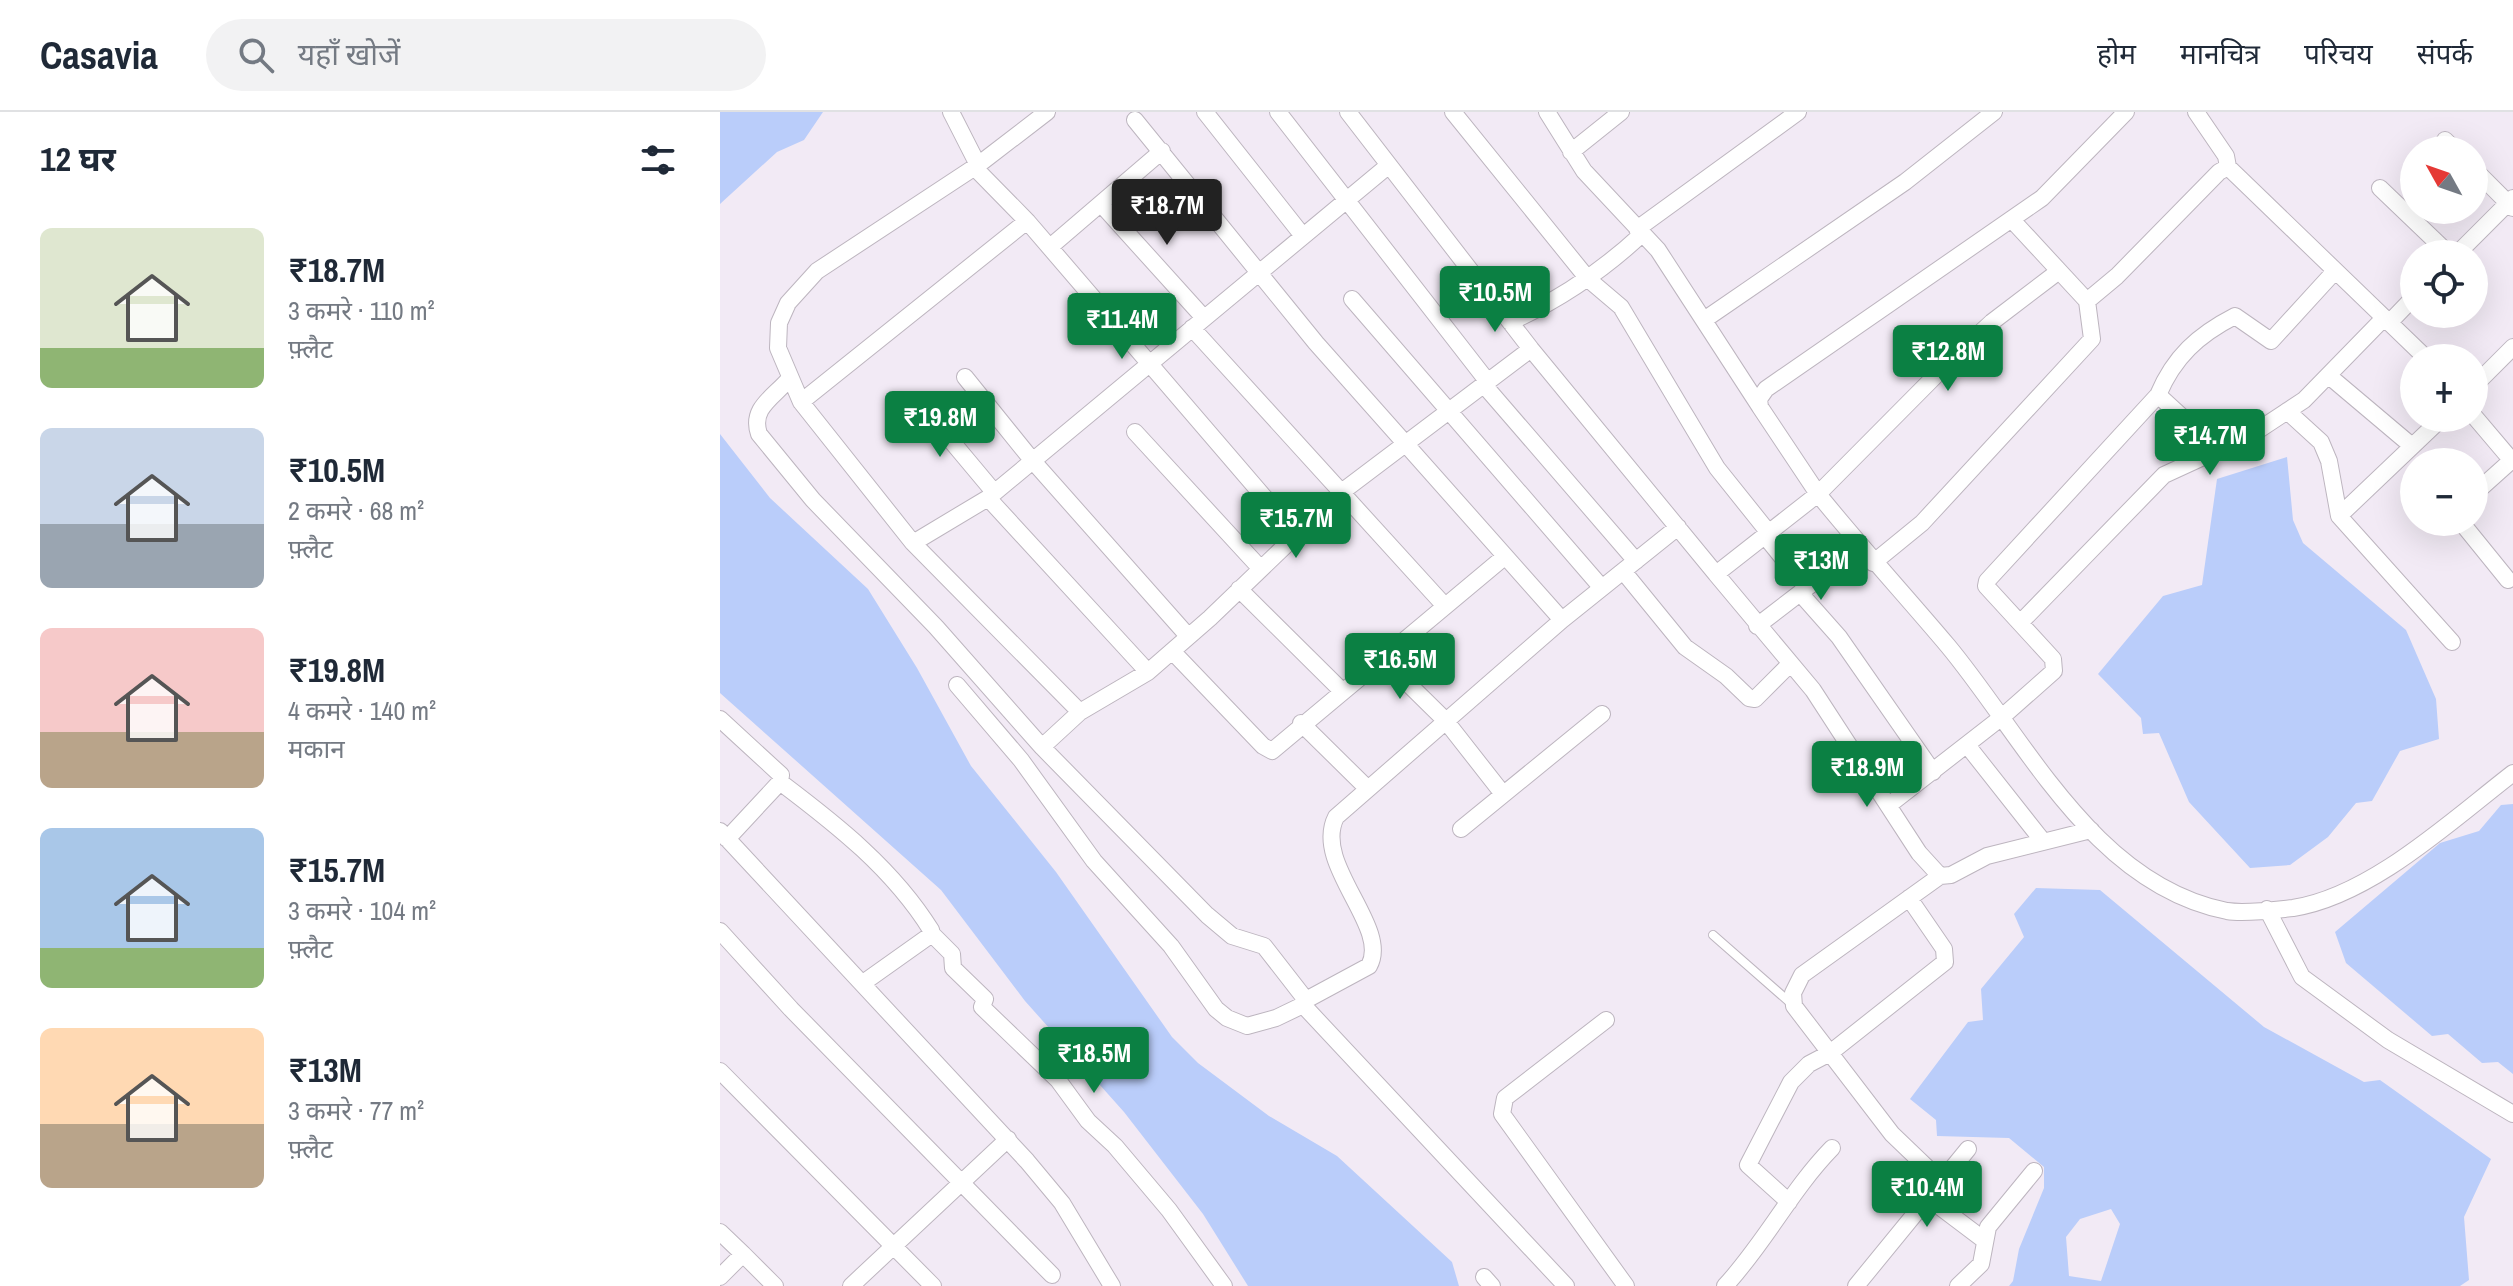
<!DOCTYPE html>
<html lang="hi">
<head>
<meta charset="utf-8">
<style>
	body { margin:0; font-family:"Archivo Narrow","Noto Sans Devanagari",sans-serif; background:#f2f2f3; color:#1f2937; height:100vh; display:flex; flex-direction:column; font-size:30px; white-space:nowrap }
	* { box-sizing:border-box; margin:0 }
	p { font-size:26px; color:#747a83 }
	.icon { flex:none; width:44px; height:44px; fill:none; stroke:currentColor; stroke-width:2; stroke-linecap:round; stroke-linejoin:round }
	.map { position:relative; flex:1; overflow:hidden }
	.side { display:flex; flex-direction:column; background:#fff; width:720px }
	.side>* { flex:none }
	.needle { width:52px; rotate:310deg }
	.tools { position:absolute; left:1680px; top:24px; display:grid; gap:16px }
	.tools a { display:grid; place-items:center; width:88px; height:88px; border-radius:50%; background:#fff; box-shadow:0 8px 32px #0002; font-size:40px }
	.price { position:absolute; translate:-50% -68px; padding:0 18px; border-radius:8px; background:#0b8043; color:#fff; font-size:26px; line-height:52px; filter:drop-shadow(0 2px 4px #0008) }
	.price::after { content:''; position:absolute; left:50%; top:48px; width:24px; height:18px; margin-left:-12px; background:inherit; clip-path:polygon(0 0,100% 0,50% 100%) }
	.price.on { background:#222; color:#fff }
	ul { padding:0; list-style:none }
	li { display:flex; align-items:center; gap:24px; height:200px; padding:0 40px }
	li span { display:grid; place-items:center; flex:none; width:224px; height:160px; border-radius:12px; color:#555 }
	li>.icon { margin-inline-start:auto }
	span .icon { width:96px; height:96px; fill:#fffc; stroke-width:1 }
	li b { font-size:34px }
	h2 { display:flex; justify-content:space-between; align-items:center; height:96px; padding:0 40px; font-size:34px }
	header { display:flex; align-items:center; gap:48px; box-sizing:border-box; height:112px; padding:0 40px; background:#fff; border-bottom:2px solid #e0e1e3 }
	header strong { font-size:38px }
	nav { display:flex; gap:44px; margin-inline-start:auto; font-size:28px }
	.search { width:560px; height:72px; background:#f2f2f3; display:flex; align-items:center; gap:20px; box-sizing:border-box; padding:0 28px; border-radius:44px; color:#747a83; font-size:30px }
	main { display:flex; flex:1; min-height:0 }
	.map>svg:first-child { display:block }
	.water { fill:#bacdfa; fill-rule:evenodd }
	.lines { fill:none; stroke-linecap:round; stroke-linejoin:round }
	.service-casing { stroke:#bdb5bf; stroke-width:10 }
	.minor-casing { stroke:#bdb5bf; stroke-width:18 }
	.service { stroke:#fff; stroke-width:8 }
	.minor { stroke:#fff; stroke-width:16 }
</style>
</head>
<body>
<header>
<strong>Casavia</strong>
<div class="search"><svg class="icon" aria-label="search" viewBox="0 0 24 24"><circle cx="10" cy="10" r="6"/><path d="M15 15l6 6"/></svg>यहाँ खोजें</div>
<nav><a>होम</a><a>मानचित्र</a><a>परिचय</a><a>संपर्क</a></nav>
</header>
<main>
<section class="side">
<h2>12 घर<svg class="icon" aria-label="filters" viewBox="0 0 24 24"><path d="M4 7h16M4 17h16"/><circle cx="9" cy="7" r="2"/><circle cx="15" cy="17" r="2"/></svg></h2>
<ul>
<li><span style="background:linear-gradient(#dfe7d0 75%,#8fb573 0)"><svg class="icon" aria-label="home" viewBox="0 0 24 24"><path d="M3 11l9-7 9 7M6 9v11h12V9"/></svg></span><div><b>₹18.7M</b><p>3 कमरे · 110 m²</p><p>फ़्लैट</p></div></li>
<li><span style="background:linear-gradient(#c9d6e8 60%,#9aa5b1 0)"><svg class="icon" aria-label="home" viewBox="0 0 24 24"><path d="M3 11l9-7 9 7M6 9v11h12V9"/></svg></span><div><b>₹10.5M</b><p>2 कमरे · 68 m²</p><p>फ़्लैट</p></div></li>
<li><span style="background:linear-gradient(#f6c9c9 65%,#b9a48a 0)"><svg class="icon" aria-label="home" viewBox="0 0 24 24"><path d="M3 11l9-7 9 7M6 9v11h12V9"/></svg></span><div><b>₹19.8M</b><p>4 कमरे · 140 m²</p><p>मकान</p></div></li>
<li><span style="background:linear-gradient(#a9c7e8 75%,#8fb573 0)"><svg class="icon" aria-label="home" viewBox="0 0 24 24"><path d="M3 11l9-7 9 7M6 9v11h12V9"/></svg></span><div><b>₹15.7M</b><p>3 कमरे · 104 m²</p><p>फ़्लैट</p></div></li>
<li><span style="background:linear-gradient(#ffd9b3 60%,#b9a48a 0)"><svg class="icon" aria-label="home" viewBox="0 0 24 24"><path d="M3 11l9-7 9 7M6 9v11h12V9"/></svg></span><div><b>₹13M</b><p>3 कमरे · 77 m²</p><p>फ़्लैट</p></div></li>
</ul>
</section>
<div class="map">
<svg width="1793" height="1174" viewBox="0 0 1793 1174">
	<rect width="100%" height="100%" fill="#f2eaf5"/>
	<path class="water" d="M 0,0 L 103,0 L 84,28 L 57,40 L 0,92 Z
		M 0,322 L 50,386 L 148,477 L 197,556 L 251,654 L 336,760 L 452,925 L 478,951 L 549,1004 L 617,1044 L 732,1150 L 739,1174 L 528,1174 L 483,1102 L 404,1000 L 305,889 L 221,778 L 0,581 Z
		M 1567,345 L 1573,408 L 1583,431 L 1686,518 L 1716,587 L 1719,627 L 1680,639 L 1652,689 L 1636,691 L 1608,725 L 1570,753 L 1530,756 L 1469,690 L 1439,621 L 1423,622 L 1421,606 L 1378,562 L 1443,484 L 1482,473 L 1497,367 Z
		M 1793,692 L 1793,962 L 1778,950 L 1762,951 L 1728,922 L 1712,924 L 1626,851 L 1615,820 L 1720,731 L 1759,719 L 1781,693 Z
		M 1316,776 L 1380,778 L 1544,915 L 1644,970 L 1660,968 L 1771,1047 L 1744,1105 L 1749,1168 L 1740,1174 L 1289,1174 L 1293,1169 L 1299,1137 L 1324,1076 L 1324,1055 L 1289,1026 L 1217,1024 L 1216,1008 L 1190,987 L 1248,910 L 1263,908 L 1261,877 L 1304,825 L 1294,802 ZM 1391,1097 L 1400,1112 L 1381,1169 L 1349,1164 L 1346,1125 L 1360,1107 Z"/>
	<g class="lines">
		<defs>
			<path id="service" d="M 993,823 L 1074,894"/>
			<path id="minor" d="M 231,0 L 258,53
				M 327,0 L 258,53 L 97,159 L 68,191 L 59,211 L 58,236 L 81,290 L 193,431 L 360,600
				M 485,0 L 583,124
				M 558,0 L 768,270
				M 628,0 L 811,237 L 996,462 L 1098,382 L 1040,295 L 1039,287 L 1046,277 L 1322,86 L 1406,0
				M 733,0 L 868,167 L 901,195 L 997,356 L 1049,421
				M 827,0 L 864,59 L 938,138 L 1040,295
				M 1476,0 L 1506,44 L 1508,55
				M 415,8 L 596,231 L 842,508
				M 1725,28 L 1735,38
				M 851,40 L 901,0
				M 254,55 L 307,109 L 575,421
				M 1754,57 L 1793,96
				M 1660,76 L 1729,142
				M 381,92 L 484,206
				M 1292,108 L 1367,189
				M 917,117 L 1078,0
				M 330,135 L 442,39
				M 1737,142 L 1793,86
				M 1339,159 L 1272,210 L 1234,245 L 1098,382 C 1140,434 1185,483 1228,534 C 1306,628 1374,773 1507,799 C 1526,802 1554,798 1573,796 C 1651,784 1732,708 1793,661
				M 632,187 L 882,476
				M 984,208 L 1185,70 L 1274,0
				M 790,210 C 840,188 882,159 922,122
				M 1669,211 L 1694,185
				M 472,216 L 724,493
				M 1609,264 L 1692,334
				M 245,265 L 312,348 L 468,524
				M 69,267 C 54,285 30,296 39,322 L 93,388 L 216,515 L 322,635 L 487,803 L 512,824 L 544,834 L 586,888 L 583,893 L 846,1174
				M 764,273 L 916,449
				M 1754,274 L 1793,235
				M 1438,283 L 1499,339
				M 197,288 L 274,380
				M 81,290 L 307,109
				M 1567,299 L 1601,330 L 1609,349 L 1619,404 L 1732,530
				M 1754,304 L 1793,350
				M 415,320 L 541,457
				M 1754,382 L 1792,348
				M 268,386 L 428,560
				M 1619,404 L 1722,306
				M 1741,410 L 1788,468
				M 1045,424 L 1087,476
				M 193,431 L 268,386 L 669,53
				M 1153,451 L 1202,411 L 1372,227 L 1367,189 L 1397,164 L 1499,60 L 1508,55 L 1706,246
				M 903,459 L 965,535 L 1006,564 L 1029,586 L 1035,587 L 1069,553
				M 996,462 L 1093,578 L 1199,741 L 1220,764 L 1231,763 L 1267,744 L 1371,718
				M 519,477 L 621,578
				M 1080,481 L 1119,525 L 1213,660
				M 1300,511 L 1444,363 L 1531,323 L 1584,288 L 1664,206
				M 1037,514 L 1140,435
				M 452,539 L 543,634 L 552,639 L 783,446
				M 661,545 L 725,608 L 783,682
				M 237,573 L 301,648 L 374,749 L 451,834 L 496,897 L 507,906 L 527,914 L 556,906 L 583,893
				M 0,607 L 61,663 L 60,670 L 7,727
				M 581,611 L 648,677
				M 1247,633 L 1322,728
				M 322,635 L 360,600 L 428,560 L 490,506 L 619,382 L 811,237
				M 60,670 C 117,713 173,757 211,818 L 212,822 L 143,871
				M 1169,693 L 1282,605 L 1334,559 L 1333,547 L 1266,474 L 1267,469 L 1438,283 C 1454,245 1478,223 1515,204 L 1551,229 L 1615,159
				M 741,717 L 882,602
				M 0,719 L 307,1049 L 342,1091 L 392,1174
				M 1220,764 L 1082,863 L 1073,881 L 1074,894 L 1172,1022 L 1221,1069
				M 1547,797 L 1582,865 L 1668,928 L 1793,1002
				M 0,819 L 71,897 L 332,1163
				M 212,822 L 232,842 L 233,856 L 265,887 L 262,895 L 338,968 L 368,1009 L 395,1034 L 449,1098 L 504,1174
				M 586,888 L 649,854 C 671,815 592,752 616,705 L 842,508 L 958,415
				M 886,908 L 785,986 L 782,1002 L 906,1174
				M 0,959 L 213,1174
				M 1207,1085 L 1264,1128
				M 1069,1090 L 1028,1053 L 1071,970 L 1089,952 L 1110,941 L 1225,850 L 1224,837 L 1189,786
				M 0,1120 L 23,1142
				M 0,1165 L 23,1142 L 55,1174
				M 764,1165 L 772,1174
				M 131,1174 L 288,1027
				M 1005,1174 C 1045,1131 1071,1078 1112,1036
				M 1136,1174 L 1248,1037
				M 1238,1174 L 1261,1152 L 1268,1115 L 1314,1059"/>
		</defs>
		<use href="#service" class="service-casing"/>
		<use href="#minor" class="minor-casing"/>
		<use href="#service" class="service"/>
		<use href="#minor" class="minor"/>
	</g>
</svg>
<div class="tools">
<a><svg class="needle" viewBox="-14 -14 28 28"><path d="M0-13l5 13h-10z" fill="#e53935"/><path d="M0 13l5-13h-10z" fill="#747a83"/></svg></a>
<a><svg class="icon" aria-label="locate" viewBox="0 0 24 24"><circle cx="12" cy="12" r="6"/><path d="M12 2v4M12 18v4M2 12h4M18 12h4"/></svg></a>
<a>+</a>
<a>−</a>
</div>
<b class="price on" style="left:447px;top:135px">₹18.7M</b>
<b class="price" style="left:775px;top:222px">₹10.5M</b>
<b class="price" style="left:402px;top:249px">₹11.4M</b>
<b class="price" style="left:1228px;top:281px">₹12.8M</b>
<b class="price" style="left:220px;top:347px">₹19.8M</b>
<b class="price" style="left:1490px;top:365px">₹14.7M</b>
<b class="price" style="left:576px;top:448px">₹15.7M</b>
<b class="price" style="left:1101px;top:490px">₹13M</b>
<b class="price" style="left:680px;top:589px">₹16.5M</b>
<b class="price" style="left:1147px;top:697px">₹18.9M</b>
<b class="price" style="left:374px;top:983px">₹18.5M</b>
<b class="price" style="left:1207px;top:1117px">₹10.4M</b>
</div>
</main>
</body>
</html>
